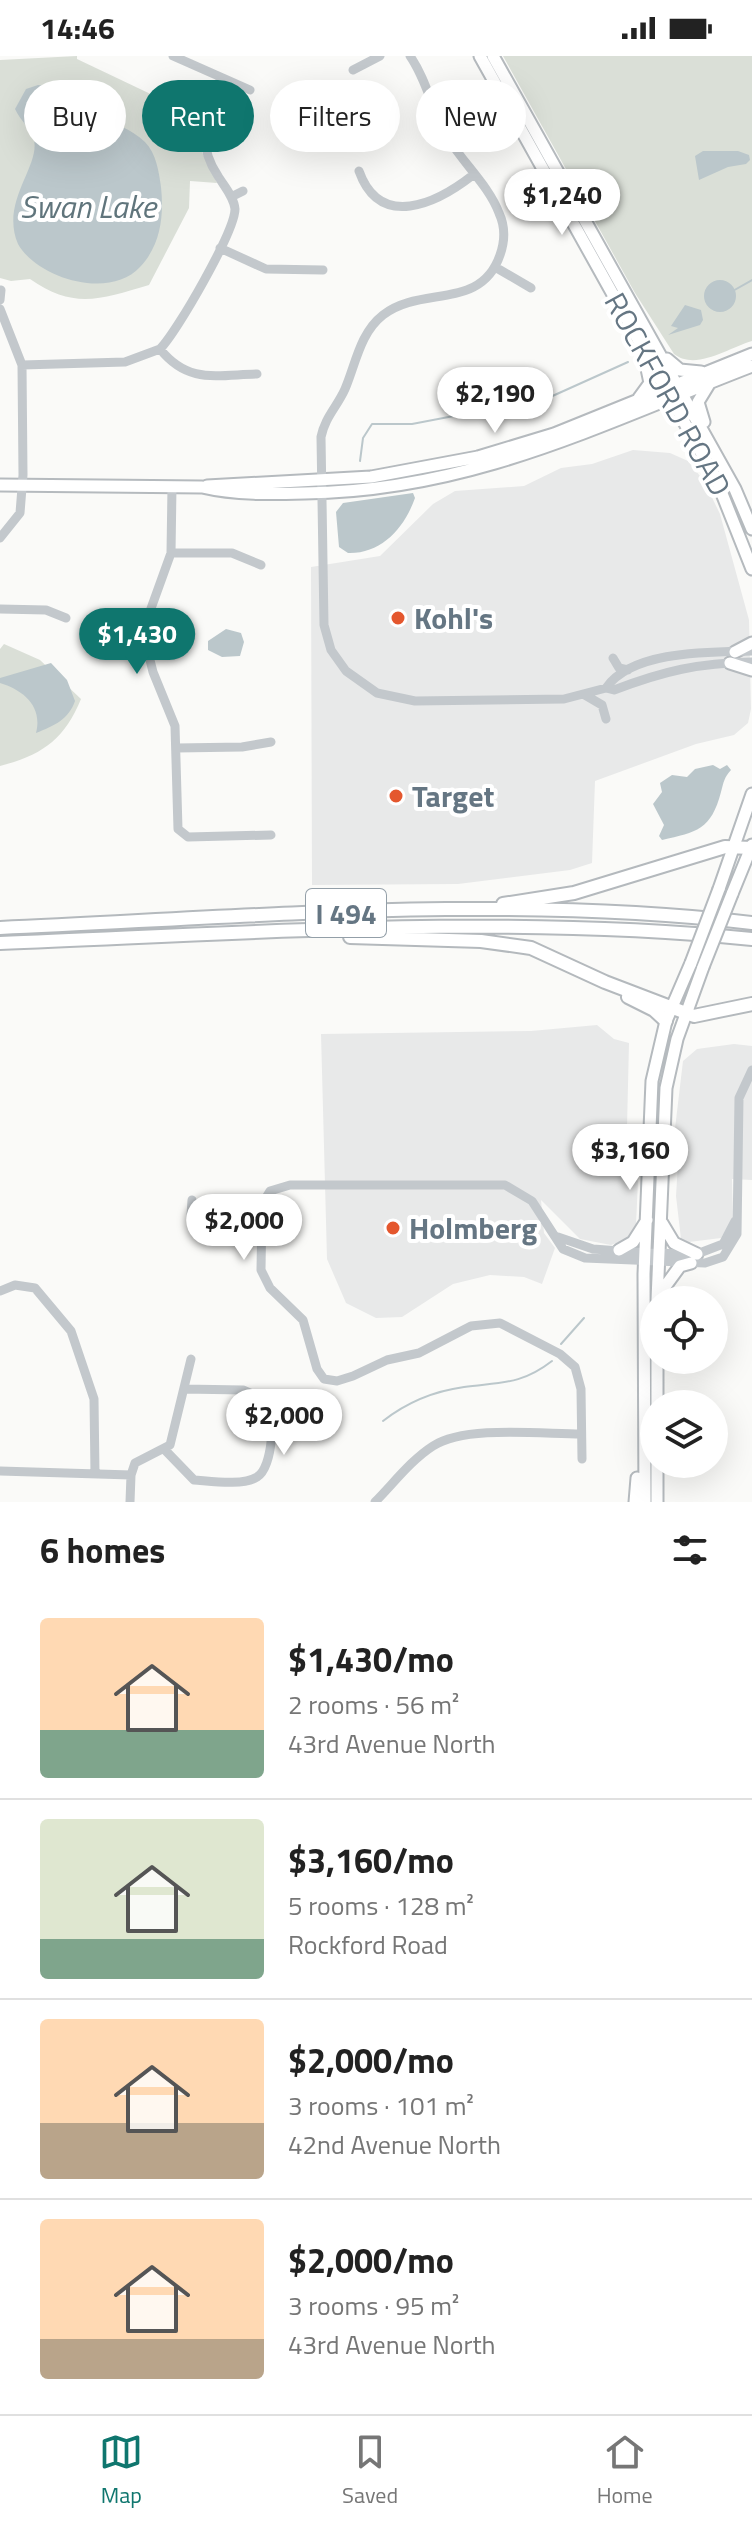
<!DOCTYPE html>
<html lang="en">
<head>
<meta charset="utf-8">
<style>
	body { margin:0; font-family:"Titillium Web",sans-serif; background:#f6f6f6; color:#222; height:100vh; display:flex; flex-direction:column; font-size:30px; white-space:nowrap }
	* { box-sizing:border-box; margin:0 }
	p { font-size:26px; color:#767676 }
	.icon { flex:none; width:44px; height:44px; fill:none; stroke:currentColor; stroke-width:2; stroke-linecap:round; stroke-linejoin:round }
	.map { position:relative; height:1446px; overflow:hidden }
	.side { display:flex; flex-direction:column; background:#fff; flex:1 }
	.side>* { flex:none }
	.hud { position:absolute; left:24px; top:24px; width:704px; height:72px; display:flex; gap:16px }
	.controls { position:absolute; left:640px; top:1230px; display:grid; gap:16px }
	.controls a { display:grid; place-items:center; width:88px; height:88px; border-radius:50%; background:#fff; box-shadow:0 8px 32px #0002; font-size:40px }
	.price { position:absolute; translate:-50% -68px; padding:0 18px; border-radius:28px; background:#fff; color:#222; font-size:26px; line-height:52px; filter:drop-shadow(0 2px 4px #0008) }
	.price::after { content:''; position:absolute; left:50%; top:48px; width:24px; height:18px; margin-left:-12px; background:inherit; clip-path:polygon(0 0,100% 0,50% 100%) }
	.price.active { background:#0f766e; color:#fff }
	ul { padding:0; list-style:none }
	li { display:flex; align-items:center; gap:24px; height:200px; padding:0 40px }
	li+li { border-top:2px solid #e0e0e0 }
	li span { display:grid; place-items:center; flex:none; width:224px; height:160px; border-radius:8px; color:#555 }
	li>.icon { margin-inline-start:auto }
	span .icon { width:96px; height:96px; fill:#fffc; stroke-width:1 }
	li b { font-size:34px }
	h2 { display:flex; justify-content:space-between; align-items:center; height:96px; padding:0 40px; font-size:34px }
	.pill { padding:0 28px; border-radius:36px; background:#fff; box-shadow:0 8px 32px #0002; font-size:28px; line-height:72px }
	.pill.active { background:#0f766e; color:#fff }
	.status { display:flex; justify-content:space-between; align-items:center; height:56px; padding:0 40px; background:#fff; direction:ltr }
	.status svg { height:22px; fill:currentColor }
	.dock { display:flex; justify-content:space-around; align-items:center; height:112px; border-top:2px solid #e0e0e0; background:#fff; font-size:22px; color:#767676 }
	.dock a { display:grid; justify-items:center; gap:4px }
	.dock .active { color:#0f766e }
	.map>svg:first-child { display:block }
	.built { fill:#e8e9e9 }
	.green { fill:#dadfd7 }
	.water { fill:#bbc7cb }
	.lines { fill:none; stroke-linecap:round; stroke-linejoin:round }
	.stream { stroke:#bbc7cb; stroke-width:2 }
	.major-casing { stroke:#b5babe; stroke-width:15 }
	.highway-casing { stroke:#b4b9bd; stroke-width:16 }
	.minor { stroke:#c3c8cc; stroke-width:9 }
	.major { stroke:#fff; stroke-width:11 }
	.highway { stroke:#fff; stroke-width:12 }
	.major-bridge-casing { stroke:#b5babe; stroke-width:15; stroke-linecap:butt }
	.major-bridge { stroke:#fff; stroke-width:11 }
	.poi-dot { fill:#e4572e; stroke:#fff; stroke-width:3 }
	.labels { text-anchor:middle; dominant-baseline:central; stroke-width:8; stroke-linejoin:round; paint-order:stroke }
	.shield { fill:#fff; stroke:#939fa8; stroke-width:2 }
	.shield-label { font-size:28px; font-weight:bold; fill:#657683 }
	.street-label { font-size:30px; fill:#657683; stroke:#fff }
	.poi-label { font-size:30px; font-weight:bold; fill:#657683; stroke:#fff; text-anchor:start }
	.water-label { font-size:32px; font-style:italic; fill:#60757c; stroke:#fff }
</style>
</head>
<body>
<div class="status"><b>14:46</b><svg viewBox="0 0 49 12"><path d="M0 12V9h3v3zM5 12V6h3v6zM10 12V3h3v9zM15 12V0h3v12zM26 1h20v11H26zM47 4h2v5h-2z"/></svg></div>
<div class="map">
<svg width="752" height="1446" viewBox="0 0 752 1446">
	<rect width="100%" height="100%" fill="#fafaf8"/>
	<path class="built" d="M 633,394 L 670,397 L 688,405 L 704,425 L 720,458 L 749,564 L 751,653 L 748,667 L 734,679 L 696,688 L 595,725 L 592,807 L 570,814 L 458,828 L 312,829 L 311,511 L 380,500 L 433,448 L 455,435 L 524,430 L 561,412 L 592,408 Z
		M 597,969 L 614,983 L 629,987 L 626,1113 L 638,1125 L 636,1169 L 627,1183 L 611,1189 L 580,1183 L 541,1144 L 544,1177 L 555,1192 L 542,1228 L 524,1221 L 490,1219 L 453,1228 L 402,1261 L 376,1262 L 346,1247 L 327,1203 L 321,978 L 531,975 Z
		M 734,988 L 752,990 L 752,1124 L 732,1123 L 733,1162 L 721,1182 L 689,1186 L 681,1183 L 676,1140 L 678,1108 L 674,1081 L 683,1005 L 697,993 Z"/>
	<path class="green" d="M 77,0 L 77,3 L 201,62 L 200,92 L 217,127 L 190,125 L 189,152 L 149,229 C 101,243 74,254 30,223 L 11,225 L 0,222 L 0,4 Z
		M 503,0 L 752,0 L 752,285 C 728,292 696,315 674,298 L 635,237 Z
		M 4,588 L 40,604 L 81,643 C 64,684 42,699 0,710 L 0,593 Z"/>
	<path class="water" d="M 38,29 C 60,30 78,49 97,59 C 112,67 132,73 145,86 C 156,97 159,116 161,131 C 164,159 161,189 140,211 C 110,244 38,223 18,188 C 0,146 40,111 34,84 C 31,73 20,64 15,53 L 26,33 Z
		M 703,95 L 738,95 L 749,99 L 750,104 L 746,108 L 728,111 L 699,124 L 695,100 Z
		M704 240a16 16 0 1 1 32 0a16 16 0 1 1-32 0Z
		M 685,249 L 701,254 L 703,264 L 700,269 L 668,279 L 678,272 L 671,270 Z
		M 413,437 L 415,442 C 404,473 381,498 348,497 L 339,491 L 336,456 L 343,447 Z
		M 226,573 L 241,577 L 244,586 L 240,600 L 222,601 L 208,594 L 208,585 Z
		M 51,607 L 67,624 L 75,645 C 69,663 54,670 36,677 C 43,650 23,634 0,627 L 0,622 Z
		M 713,709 L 720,713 L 727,709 L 731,714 C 724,722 724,725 721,736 C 711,774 697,776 662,784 L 659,780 L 664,769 L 653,748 L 662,736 L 660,727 L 672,719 L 687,721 L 695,713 Z"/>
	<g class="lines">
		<path class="stream" d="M 731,236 L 752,224
			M 360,405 L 363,382 L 372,368 L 412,368 L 548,342 L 628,306
			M 561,1288 L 584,1262
			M 383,1365 C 406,1347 435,1335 464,1331 C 501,1326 521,1329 552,1305"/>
		<defs>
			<path id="major" d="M 480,0 L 717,425 L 752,513
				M 493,0 L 735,433 L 752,473
				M 667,303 L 680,314 L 701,316
				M 639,342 L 650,327 L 646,308
				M 704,366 L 698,346 L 709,328
				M 0,429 L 202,431 C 236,439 271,438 305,437 C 472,435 601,368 752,310
				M 207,430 L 371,421 L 478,401 L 554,378 L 752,298
				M 735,596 L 752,587
				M 730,607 L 752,614
				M 719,833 L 752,738
				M 732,838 L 752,789
				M 662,1167 L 674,1187 L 697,1198
				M 619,1194 L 633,1186 L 647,1164
				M 661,1236 L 680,1210 L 691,1207
				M 657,1244 L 666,1032 L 677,983 L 703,911
				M 657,1304 L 657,1348
				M 657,1408 L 657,1446
				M 635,1446 L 637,1422
				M 645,1446 L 644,1218 L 652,1025 L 666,965 L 691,907"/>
			<path id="highway" d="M 503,848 L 574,837 L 725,791 L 752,792
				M 0,872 C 249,861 504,838 752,867
				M 350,881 L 481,885 L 531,892 L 605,926 L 694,960 L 752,948
				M 0,887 C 250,877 502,858 752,883
				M 628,941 L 654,954 L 666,965"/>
		</defs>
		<use href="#major" class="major-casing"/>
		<use href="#highway" class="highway-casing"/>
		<path class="minor" d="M 173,0 L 250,34
			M 410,0 C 428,26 432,56 448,82 C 463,107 489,130 499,157 C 505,170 505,185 500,199 C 481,255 421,229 383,259 C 360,277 356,307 345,333 C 337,351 325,361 321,381 L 324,569 L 331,594 L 346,615 L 377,637 L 415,645 L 564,643 L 606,632 L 614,634 C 664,615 698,607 752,606
			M 353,14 L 380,0
			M 359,115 C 380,174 436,148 473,119
			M 231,141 L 243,135
			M 220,192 L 266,213 L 323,214
			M 495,211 L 531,232
			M 0,244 L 1,234
			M 0,253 L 22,309 L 23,419 L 20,457 L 0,482
			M 160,293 C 177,276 235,175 235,153 C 234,141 224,130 218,120 C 195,86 206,58 221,22
			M 22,309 L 125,306 L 160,293 C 188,328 216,319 257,318
			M 172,431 L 171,497 L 149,558 L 146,588 L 153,616 L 175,670 L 178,773 L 188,781 L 271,779
			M 171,497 L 232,497 L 261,509
			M 0,553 L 46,554 L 66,562
			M 613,602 L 619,612 L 628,614
			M 606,632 C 632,594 711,596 752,595
			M 585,639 L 602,649 L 606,663
			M 177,692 L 242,691 L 271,686
			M 192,1144 L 191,1159 C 211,1178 235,1175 260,1175
			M 558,1181 L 593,1193 L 647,1197 L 697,1198 L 723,1188 L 735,1165
			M 0,1235 L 15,1229 L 35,1232 L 71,1275 L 94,1343 L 95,1418
			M 165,1394 L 194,1424 C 210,1425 243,1430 257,1421 C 273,1412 276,1357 266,1344 L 243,1334 L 184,1333
			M 582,1403 L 581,1333 L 575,1311 L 560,1298 L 500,1267 L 471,1270 L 419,1297 L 387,1304 L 353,1320 L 337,1325 L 324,1323 L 317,1313 L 303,1264 L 270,1232 L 261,1214 L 262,1148 L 270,1135 L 290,1129 L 505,1129 L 532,1145 L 563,1193 L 585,1202 L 705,1207 L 723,1201 L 737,1178 L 739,1042 L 752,1014
			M 0,1415 L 131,1419
			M 130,1446 L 131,1419 L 135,1407 L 170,1389 L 191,1303
			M 375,1446 C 393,1428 411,1404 433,1390 C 465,1369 542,1378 581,1378"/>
		<use href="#major" class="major"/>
		<use href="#highway" class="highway"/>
		<defs>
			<path id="major-bridge" d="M 691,907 L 719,833
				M 703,911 L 732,838"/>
		</defs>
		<use href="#major-bridge" class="major-bridge-casing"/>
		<use href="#major-bridge" class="major-bridge"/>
	</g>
	<g class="poi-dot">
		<circle cx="398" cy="562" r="8"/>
		<circle cx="396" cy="740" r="8"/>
		<circle cx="393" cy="1172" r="8"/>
	</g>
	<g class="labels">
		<rect class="shield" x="306" y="833" width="80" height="48" rx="6"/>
		<g class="shield-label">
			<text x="346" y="857">I 494</text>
		</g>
		<g class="street-label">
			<text transform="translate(668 338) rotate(61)">ROCKFORD ROAD</text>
		</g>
		<g class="poi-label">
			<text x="414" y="562">Kohl's</text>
			<text x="412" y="740">Target</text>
			<text x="409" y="1172">Holmberg</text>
		</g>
		<g class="water-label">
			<text x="88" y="150">Swan Lake</text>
		</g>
	</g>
</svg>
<div class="controls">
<a><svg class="icon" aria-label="locate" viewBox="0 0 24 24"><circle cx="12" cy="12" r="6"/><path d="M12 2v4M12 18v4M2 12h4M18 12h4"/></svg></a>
<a><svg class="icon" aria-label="layers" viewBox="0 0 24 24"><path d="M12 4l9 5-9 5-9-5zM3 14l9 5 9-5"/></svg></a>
</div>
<b class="price" style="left:562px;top:181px">$1,240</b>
<b class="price" style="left:495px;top:379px">$2,190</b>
<b class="price active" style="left:137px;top:620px">$1,430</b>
<b class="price" style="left:630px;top:1136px">$3,160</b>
<b class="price" style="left:244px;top:1206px">$2,000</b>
<b class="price" style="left:284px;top:1401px">$2,000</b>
<div class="hud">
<a class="pill">Buy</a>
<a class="pill active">Rent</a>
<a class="pill">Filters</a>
<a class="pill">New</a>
</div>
</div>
<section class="side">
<h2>6 homes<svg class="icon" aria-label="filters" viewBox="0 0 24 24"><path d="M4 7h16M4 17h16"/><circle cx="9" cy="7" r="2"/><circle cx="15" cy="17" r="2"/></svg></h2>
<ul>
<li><span style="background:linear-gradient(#ffd9b3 70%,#7fa58c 0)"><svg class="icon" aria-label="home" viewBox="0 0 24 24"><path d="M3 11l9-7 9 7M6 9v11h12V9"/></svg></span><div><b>$1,430/mo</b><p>2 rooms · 56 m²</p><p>43rd Avenue North</p></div></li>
<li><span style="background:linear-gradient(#dfe7d0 75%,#7fa58c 0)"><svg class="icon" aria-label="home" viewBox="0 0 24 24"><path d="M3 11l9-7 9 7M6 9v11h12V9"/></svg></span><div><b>$3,160/mo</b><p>5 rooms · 128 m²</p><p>Rockford Road</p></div></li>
<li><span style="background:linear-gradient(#ffd9b3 65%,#b9a48a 0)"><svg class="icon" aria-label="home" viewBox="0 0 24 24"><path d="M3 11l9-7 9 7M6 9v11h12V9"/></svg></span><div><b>$2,000/mo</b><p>3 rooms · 101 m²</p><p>42nd Avenue North</p></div></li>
<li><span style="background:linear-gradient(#ffd9b3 75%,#b9a48a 0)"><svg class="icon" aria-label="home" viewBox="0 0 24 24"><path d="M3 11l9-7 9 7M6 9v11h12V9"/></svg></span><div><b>$2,000/mo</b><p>3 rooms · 95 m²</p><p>43rd Avenue North</p></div></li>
</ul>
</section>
<nav class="dock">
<a class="active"><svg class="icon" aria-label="map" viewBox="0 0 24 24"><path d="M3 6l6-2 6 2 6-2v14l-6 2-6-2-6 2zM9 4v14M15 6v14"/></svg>Map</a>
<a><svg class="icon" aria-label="saved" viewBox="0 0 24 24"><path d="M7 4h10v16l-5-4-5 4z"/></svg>Saved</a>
<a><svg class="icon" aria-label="home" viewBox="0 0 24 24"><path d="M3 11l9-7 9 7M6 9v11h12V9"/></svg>Home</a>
</nav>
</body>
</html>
